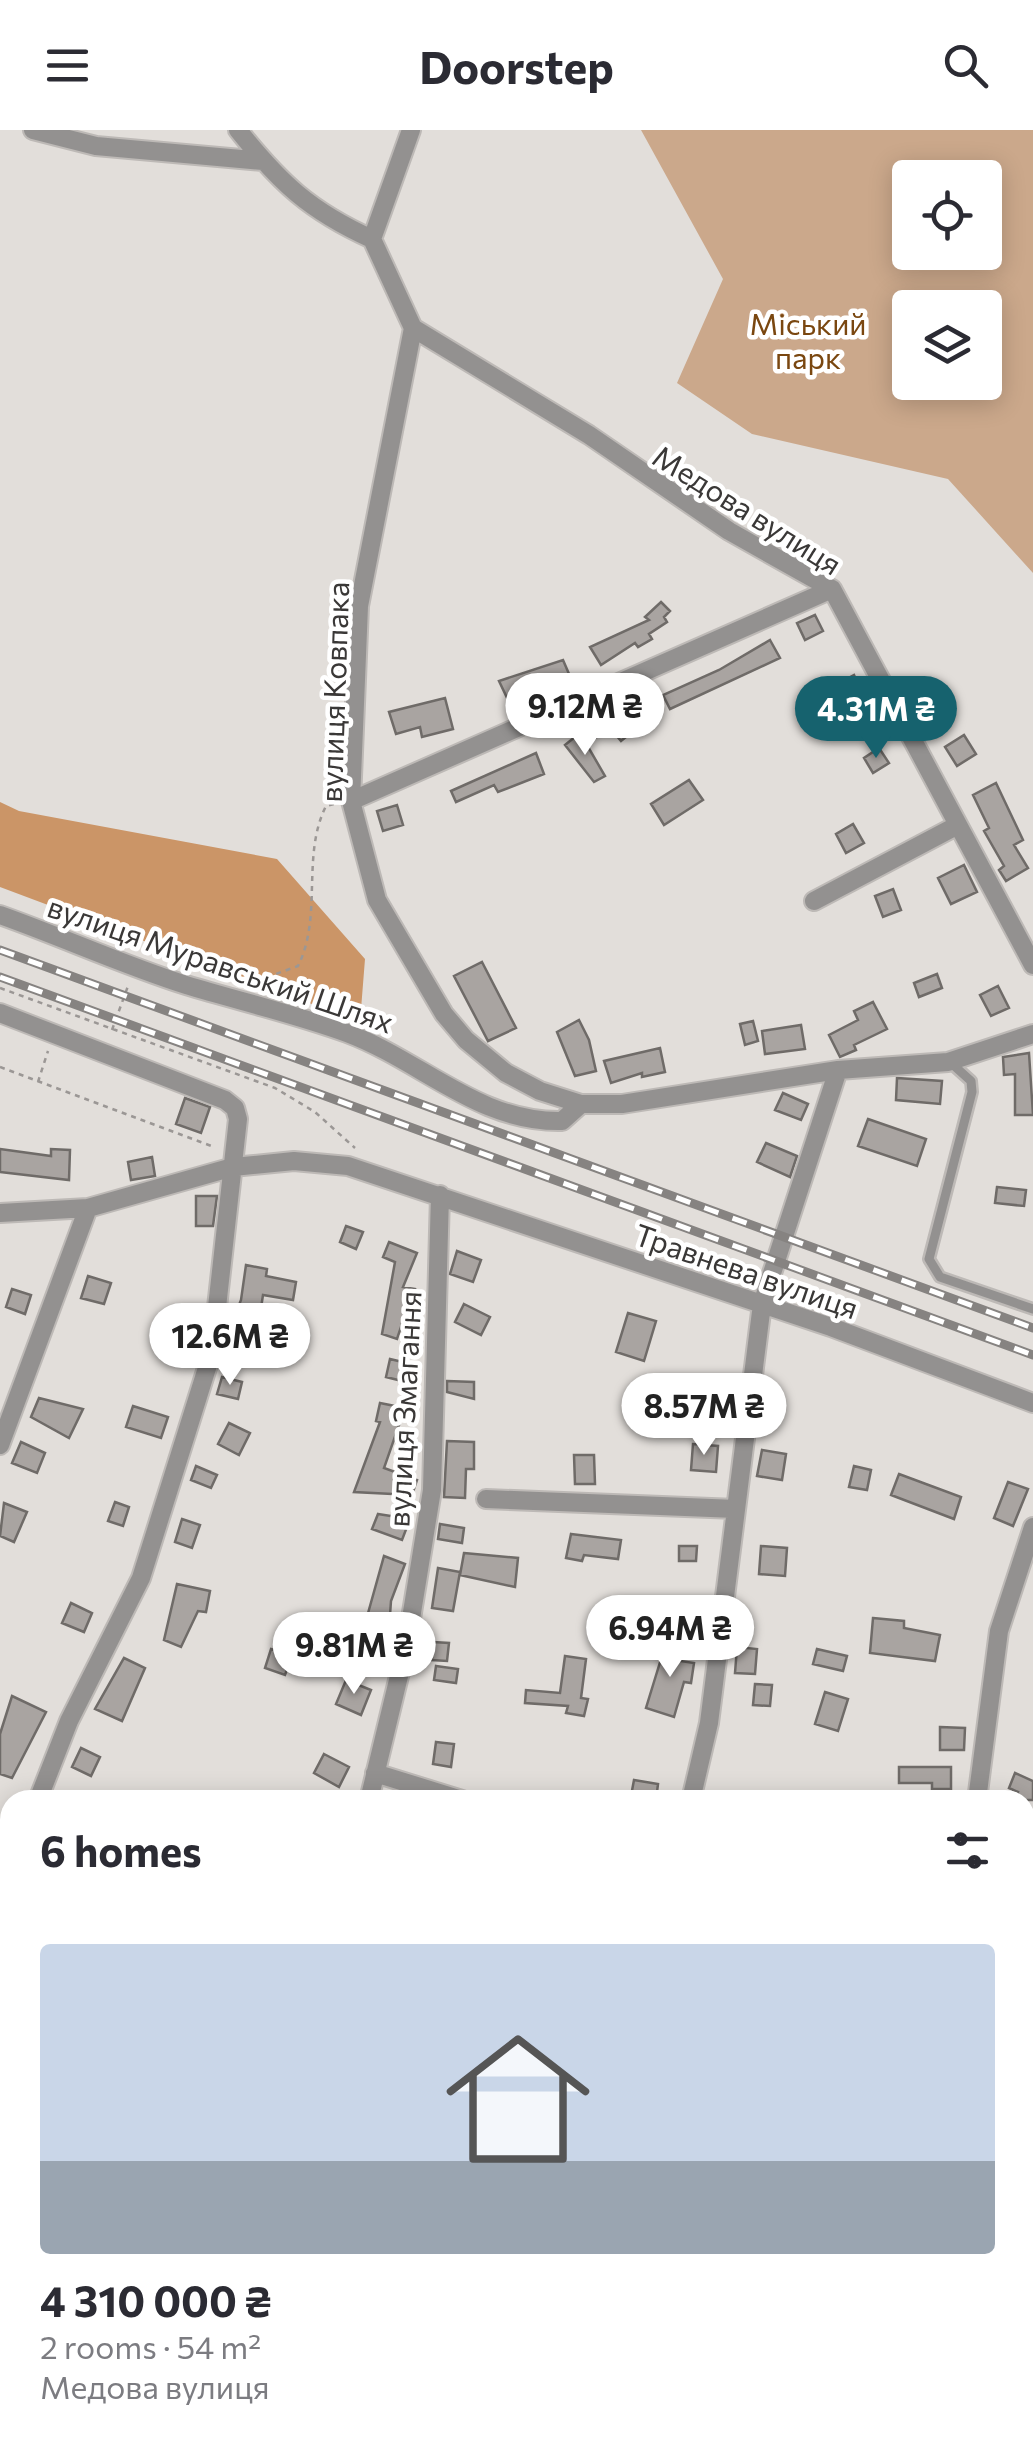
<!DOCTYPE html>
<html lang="en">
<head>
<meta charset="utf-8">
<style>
	body { margin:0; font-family:Commissioner,sans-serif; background:#f2f2f3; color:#2b2b33; height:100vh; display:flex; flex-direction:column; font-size:38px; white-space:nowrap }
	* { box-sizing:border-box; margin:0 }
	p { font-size:32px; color:#7c7c81 }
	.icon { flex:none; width:55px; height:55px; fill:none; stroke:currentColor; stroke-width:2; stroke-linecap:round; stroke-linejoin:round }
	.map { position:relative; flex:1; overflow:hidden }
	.sheet { position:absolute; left:0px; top:1660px; width:1035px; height:672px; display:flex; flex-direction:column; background:#fff; border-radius:30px 30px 0 0; box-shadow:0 5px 25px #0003 }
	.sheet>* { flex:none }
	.controls { position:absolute; left:892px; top:30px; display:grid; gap:20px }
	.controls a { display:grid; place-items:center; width:110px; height:110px; border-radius:10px; background:#fff; box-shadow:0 5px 25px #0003; font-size:50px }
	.price { position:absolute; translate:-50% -85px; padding:0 22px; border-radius:35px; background:#fff; color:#222; font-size:32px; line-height:65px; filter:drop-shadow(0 2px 5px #0008) }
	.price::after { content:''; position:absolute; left:50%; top:60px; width:30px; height:22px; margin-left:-15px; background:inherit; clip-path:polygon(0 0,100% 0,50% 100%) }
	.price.current { background:#16626e; color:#fff }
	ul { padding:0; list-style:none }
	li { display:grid; align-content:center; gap:20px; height:530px; padding:0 40px }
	li span { display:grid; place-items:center; height:310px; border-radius:10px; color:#555 }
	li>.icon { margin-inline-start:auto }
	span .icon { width:180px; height:180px; fill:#fffc; stroke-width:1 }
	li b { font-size:42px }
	h2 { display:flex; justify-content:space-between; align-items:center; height:120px; padding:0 40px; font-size:42px }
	header { display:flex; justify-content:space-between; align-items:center; height:130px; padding:0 40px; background:#fff; font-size:45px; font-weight:700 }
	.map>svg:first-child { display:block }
	.green { fill:#cba88b; fill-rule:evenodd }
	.forest { fill:#cb9567 }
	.building { fill:#a9a4a1; stroke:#6f6b68; stroke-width:2.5 }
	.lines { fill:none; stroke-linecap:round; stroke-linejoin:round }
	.service-casing { stroke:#bdb9b6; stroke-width:14 }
	.minor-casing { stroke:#bdb9b6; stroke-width:22 }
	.path { stroke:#9b9795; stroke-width:2.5; stroke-dasharray:5 5; stroke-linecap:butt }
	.service { stroke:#939190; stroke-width:9 }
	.minor { stroke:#939190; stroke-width:18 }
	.rail-casing { stroke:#868381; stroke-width:9 }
	.rail { stroke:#fff; stroke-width:5; stroke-dasharray:15; stroke-linecap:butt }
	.labels { text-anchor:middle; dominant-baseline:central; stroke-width:9; stroke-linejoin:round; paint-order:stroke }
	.park-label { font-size:30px; fill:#7a4710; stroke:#fff }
	.street-label { font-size:30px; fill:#3a3837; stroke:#fff }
</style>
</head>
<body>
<header><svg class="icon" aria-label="menu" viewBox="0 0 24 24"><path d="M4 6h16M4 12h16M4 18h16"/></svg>Doorstep<svg class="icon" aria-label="search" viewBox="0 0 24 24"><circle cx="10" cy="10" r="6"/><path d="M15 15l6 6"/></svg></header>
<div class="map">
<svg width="1033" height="2331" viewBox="0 0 1033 2331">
	<rect width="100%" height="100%" fill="#e2deda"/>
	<path class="green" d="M 641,0 L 1033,0 L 1033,443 L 948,349 L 752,304 L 677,253 L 723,149 ZM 910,48 L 985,48 L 985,122 L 910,122 ZM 910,178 L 985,178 L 985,252 L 910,252 Z"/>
	<path class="forest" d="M 0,672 L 19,681 L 277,729 L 365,829 L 360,892 L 0,757 Z"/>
	<path class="building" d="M 661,472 L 670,481 L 664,487 L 667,492 L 649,504 L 652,509 L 638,517 L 635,513 L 601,535 L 590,517 L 649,490 L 645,487 Z
		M 815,485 L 823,501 L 805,510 L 797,493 Z
		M 770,510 L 780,528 L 670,579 L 663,565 L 719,540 Z
		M 563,530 L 569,544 L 509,572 L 499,551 Z
		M 854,545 L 875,591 L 858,600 L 836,555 Z
		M 445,568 L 453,599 L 422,607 L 420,597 L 396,604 L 389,582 Z
		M 623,580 L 637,598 L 621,611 L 606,593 Z
		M 595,587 L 605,601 L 594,609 L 584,595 Z
		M 580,603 L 605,646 L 594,652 L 565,615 Z
		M 964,605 L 976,624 L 957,636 L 945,617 Z
		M 879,618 L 889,633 L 873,643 L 864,628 Z
		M 536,623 L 544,644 L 498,662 L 494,655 L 456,672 L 451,661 Z
		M 689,650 L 703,670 L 664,695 L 651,674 Z
		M 996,653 L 1023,710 L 1014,715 L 1028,738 L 1006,751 L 999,740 L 1004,736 L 984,701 L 989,698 L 973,665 Z
		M 397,675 L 403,695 L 383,701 L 377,681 Z
		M 853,694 L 864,713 L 846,723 L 836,704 Z
		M 964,735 L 977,762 L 951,774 L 938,748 Z
		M 893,759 L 901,780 L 883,787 L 875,766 Z
		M 482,832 L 516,898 L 488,911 L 454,846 Z
		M 937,844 L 942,858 L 919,867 L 914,853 Z
		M 998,856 L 1009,878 L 991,886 L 980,865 Z
		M 873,872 L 887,899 L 854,915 L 856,920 L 840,927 L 829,905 L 858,890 L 854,881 Z
		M 579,890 L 589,910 L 596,941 L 575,946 L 557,902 Z
		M 753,891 L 758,911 L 745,915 L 740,894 Z
		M 801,895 L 805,919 L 765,924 L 762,901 Z
		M 660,918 L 665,942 L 642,947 L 642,943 L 611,953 L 604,931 Z
		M 1029,923 L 1033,985 L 1015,985 L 1015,944 L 1004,945 L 1003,927 Z
		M 897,948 L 942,951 L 940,974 L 896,970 Z
		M 783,963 L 808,974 L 801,990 L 775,980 Z
		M 185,968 L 210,977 L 201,1003 L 176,994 Z
		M 868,989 L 926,1009 L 917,1036 L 858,1016 Z
		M 766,1013 L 797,1026 L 790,1047 L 757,1032 Z
		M 0,1019 L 51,1026 L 51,1019 L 70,1020 L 69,1050 L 0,1042 Z
		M 152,1027 L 155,1046 L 131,1050 L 128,1032 Z
		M 997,1057 L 1026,1060 L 1024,1076 L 995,1073 Z
		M 196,1066 L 217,1066 L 213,1096 L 196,1096 Z
		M 346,1096 L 363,1102 L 356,1119 L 340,1112 Z
		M 389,1112 L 417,1123 L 403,1157 L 415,1159 L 410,1186 L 405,1185 L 397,1209 L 382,1204 L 395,1132 L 383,1127 Z
		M 457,1121 L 481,1130 L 473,1152 L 450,1144 Z
		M 246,1135 L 267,1139 L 266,1146 L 296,1152 L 293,1170 L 263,1165 L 259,1191 L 262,1193 L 252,1218 L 226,1208 L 241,1170 Z
		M 88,1146 L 111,1153 L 104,1174 L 81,1168 Z
		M 12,1159 L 31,1165 L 25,1184 L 6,1177 Z
		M 464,1174 L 490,1187 L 481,1205 L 455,1192 Z
		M 628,1183 L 656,1191 L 644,1231 L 616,1222 Z
		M 390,1229 L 415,1235 L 410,1253 L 386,1247 Z
		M 222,1247 L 242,1252 L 238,1269 L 217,1264 Z
		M 447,1251 L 474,1252 L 474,1269 L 447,1262 Z
		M 680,1251 L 706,1251 L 706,1265 L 700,1265 L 697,1298 L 669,1296 L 671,1280 L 680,1281 Z
		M 39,1268 L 83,1279 L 69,1308 L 31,1287 Z
		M 380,1273 L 405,1278 L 384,1338 L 417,1350 L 412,1365 L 354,1362 L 380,1292 L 376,1291 Z
		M 133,1276 L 168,1287 L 161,1308 L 126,1297 Z
		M 229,1293 L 250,1303 L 239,1325 L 218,1314 Z
		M 447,1311 L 474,1312 L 474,1339 L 466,1339 L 465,1368 L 444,1367 Z
		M 21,1312 L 45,1323 L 37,1343 L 12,1333 Z
		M 693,1314 L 718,1316 L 716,1342 L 691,1340 Z
		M 762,1320 L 786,1324 L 782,1350 L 757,1346 Z
		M 574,1325 L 594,1325 L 595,1354 L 575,1354 Z
		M 196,1336 L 217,1345 L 211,1358 L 191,1350 Z
		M 854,1336 L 871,1340 L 867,1360 L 849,1357 Z
		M 899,1344 L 961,1367 L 954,1389 L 891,1365 Z
		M 1008,1352 L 1028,1359 L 1013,1396 L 994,1388 Z
		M 115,1372 L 129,1377 L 123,1396 L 108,1391 Z
		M 4,1373 L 27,1382 L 14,1412 L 0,1406 Z
		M 378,1384 L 410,1389 L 402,1410 L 372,1399 Z
		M 182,1389 L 200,1395 L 192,1418 L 175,1412 Z
		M 440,1394 L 464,1398 L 462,1413 L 438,1409 Z
		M 571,1404 L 621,1410 L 618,1429 L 584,1425 L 582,1431 L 566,1428 Z
		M 679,1416 L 697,1416 L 696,1431 L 679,1431 Z
		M 761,1416 L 787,1418 L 785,1446 L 759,1444 Z
		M 464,1423 L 518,1428 L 515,1457 L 460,1445 Z
		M 384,1426 L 405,1434 L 391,1471 L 389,1499 L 365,1494 Z
		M 438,1438 L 460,1442 L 453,1481 L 432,1478 Z
		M 177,1454 L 210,1461 L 206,1482 L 198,1481 L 181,1517 L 164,1510 Z
		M 71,1473 L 92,1483 L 84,1502 L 62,1493 Z
		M 873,1488 L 904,1491 L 904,1498 L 940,1505 L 935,1531 L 870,1523 Z
		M 669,1503 L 678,1506 L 674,1530 L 694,1533 L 691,1553 L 684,1552 L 674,1587 L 646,1578 Z
		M 433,1512 L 449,1513 L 447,1531 L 432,1530 Z
		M 737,1517 L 757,1519 L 755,1544 L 735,1543 Z
		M 271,1519 L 292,1526 L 285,1545 L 265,1538 Z
		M 817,1519 L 847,1526 L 843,1541 L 813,1534 Z
		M 565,1526 L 586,1529 L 581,1568 L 588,1569 L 584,1586 L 566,1583 L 568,1576 L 525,1573 L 526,1560 L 560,1563 Z
		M 124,1528 L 145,1538 L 122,1591 L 95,1579 Z
		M 436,1536 L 458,1539 L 456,1553 L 434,1550 Z
		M 346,1550 L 371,1560 L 361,1585 L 336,1574 Z
		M 755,1554 L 772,1555 L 770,1576 L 753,1575 Z
		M 825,1562 L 848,1569 L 838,1601 L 815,1594 Z
		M 12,1566 L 46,1582 L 12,1648 L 0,1644 L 0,1604 Z
		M 940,1597 L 965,1598 L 964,1620 L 940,1620 Z
		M 436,1612 L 454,1614 L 451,1637 L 433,1634 Z
		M 81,1618 L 100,1627 L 91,1646 L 72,1637 Z
		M 324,1624 L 349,1637 L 339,1657 L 314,1643 Z
		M 899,1637 L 951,1637 L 951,1659 L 932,1659 L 932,1653 L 899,1653 Z
		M 1015,1643 L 1033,1651 L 1033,1670 L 1015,1670 L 1018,1662 L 1009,1658 Z
		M 634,1650 L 658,1654 L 656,1670 L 631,1666 Z"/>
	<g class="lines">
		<defs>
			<path id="service" d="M 951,933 L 971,951 L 972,962 L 929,1129 L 940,1147 L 1033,1179"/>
			<path id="minor" d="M 33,0 L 96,16 L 263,31
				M 238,0 C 280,53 310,81 372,109 L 413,198 L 589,305 L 729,401 L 832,459 L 1033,835
				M 372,109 L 411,0
				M 413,198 L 359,476 L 351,671 L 377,770 L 444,884 L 466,910 L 506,943 L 540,961 L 581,974 L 622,974 L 838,940 L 948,932 L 1033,904
				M 351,671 L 832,459
				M 814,771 L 958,695
				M 0,785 C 62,807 123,835 186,855 C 239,871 295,884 347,903 C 422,931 479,993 562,991 L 581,974
				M 0,883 L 225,970 L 235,978 L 238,989 L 212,1222 L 141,1448 L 69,1591 L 38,1670
				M 0,1083 L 88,1078 L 233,1037 L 294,1031 L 348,1036 L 831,1197 L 1033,1273
				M 0,1315 L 88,1078
				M 486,1369 L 736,1379
				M 375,1643 L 462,1670
				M 369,1670 L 407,1513 L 432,1360 L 440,1065
				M 691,1670 L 709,1593 L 762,1174 L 838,940
				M 977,1670 L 999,1501 L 1033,1397
				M 0,1764 L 10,1739
				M 1025,2041 L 1033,2042
				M 63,2331 L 75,2322
				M 499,2331 L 501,2322"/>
		</defs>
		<use href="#service" class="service-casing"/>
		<use href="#minor" class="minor-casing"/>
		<path class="path" d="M 248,854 L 298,836 C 323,786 301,726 326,676 L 334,674
			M 0,858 L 275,958 L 315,982 L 355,1018
			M 112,900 L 128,856
			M 0,937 L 214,1017
			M 38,952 L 48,921
			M 936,2322 L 942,2331
			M 652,2330 L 652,2322"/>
		<use href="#service" class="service"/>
		<use href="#minor" class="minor"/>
		<defs>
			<path id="rail" d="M 0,820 L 1033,1198
				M 0,847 L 1033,1225"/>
		</defs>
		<use href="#rail" class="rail-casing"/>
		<use href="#rail" class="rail"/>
	</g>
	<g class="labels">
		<g class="park-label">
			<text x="808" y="192">Міський<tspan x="808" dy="34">парк</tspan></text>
		</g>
		<g class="street-label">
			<text transform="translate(748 379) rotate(32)">Медова вулиця</text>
			<text transform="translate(333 562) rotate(-88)">вулиця Ковпака</text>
			<text transform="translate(221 833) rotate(19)">вулиця Муравський Шлях</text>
			<text transform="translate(747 1140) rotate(19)">Травнева вулиця</text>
			<text transform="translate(403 1279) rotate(-87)">вулиця Змагання</text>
		</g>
	</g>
</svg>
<div class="controls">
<a><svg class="icon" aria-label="locate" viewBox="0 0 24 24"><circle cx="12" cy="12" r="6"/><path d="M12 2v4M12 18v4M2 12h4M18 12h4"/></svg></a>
<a><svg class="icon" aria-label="layers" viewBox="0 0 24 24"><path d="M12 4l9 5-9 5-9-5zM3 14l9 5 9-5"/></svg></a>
</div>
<b class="price" style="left:585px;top:628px">9.12M ₴</b>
<b class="price current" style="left:876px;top:631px">4.31M ₴</b>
<b class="price" style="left:230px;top:1258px">12.6M ₴</b>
<b class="price" style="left:704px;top:1328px">8.57M ₴</b>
<b class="price" style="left:670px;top:1550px">6.94M ₴</b>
<b class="price" style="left:354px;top:1567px">9.81M ₴</b>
<section class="sheet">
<h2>6 homes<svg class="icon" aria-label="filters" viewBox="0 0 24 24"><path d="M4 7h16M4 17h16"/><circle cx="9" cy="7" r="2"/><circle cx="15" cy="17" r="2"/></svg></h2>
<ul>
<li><span style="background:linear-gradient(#c9d6e8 70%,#9aa5b1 0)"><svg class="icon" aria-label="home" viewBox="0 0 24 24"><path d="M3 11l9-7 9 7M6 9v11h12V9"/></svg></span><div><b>4 310 000 ₴</b><p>2 rooms · 54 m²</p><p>Медова вулиця</p></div></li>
</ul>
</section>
</div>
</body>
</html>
